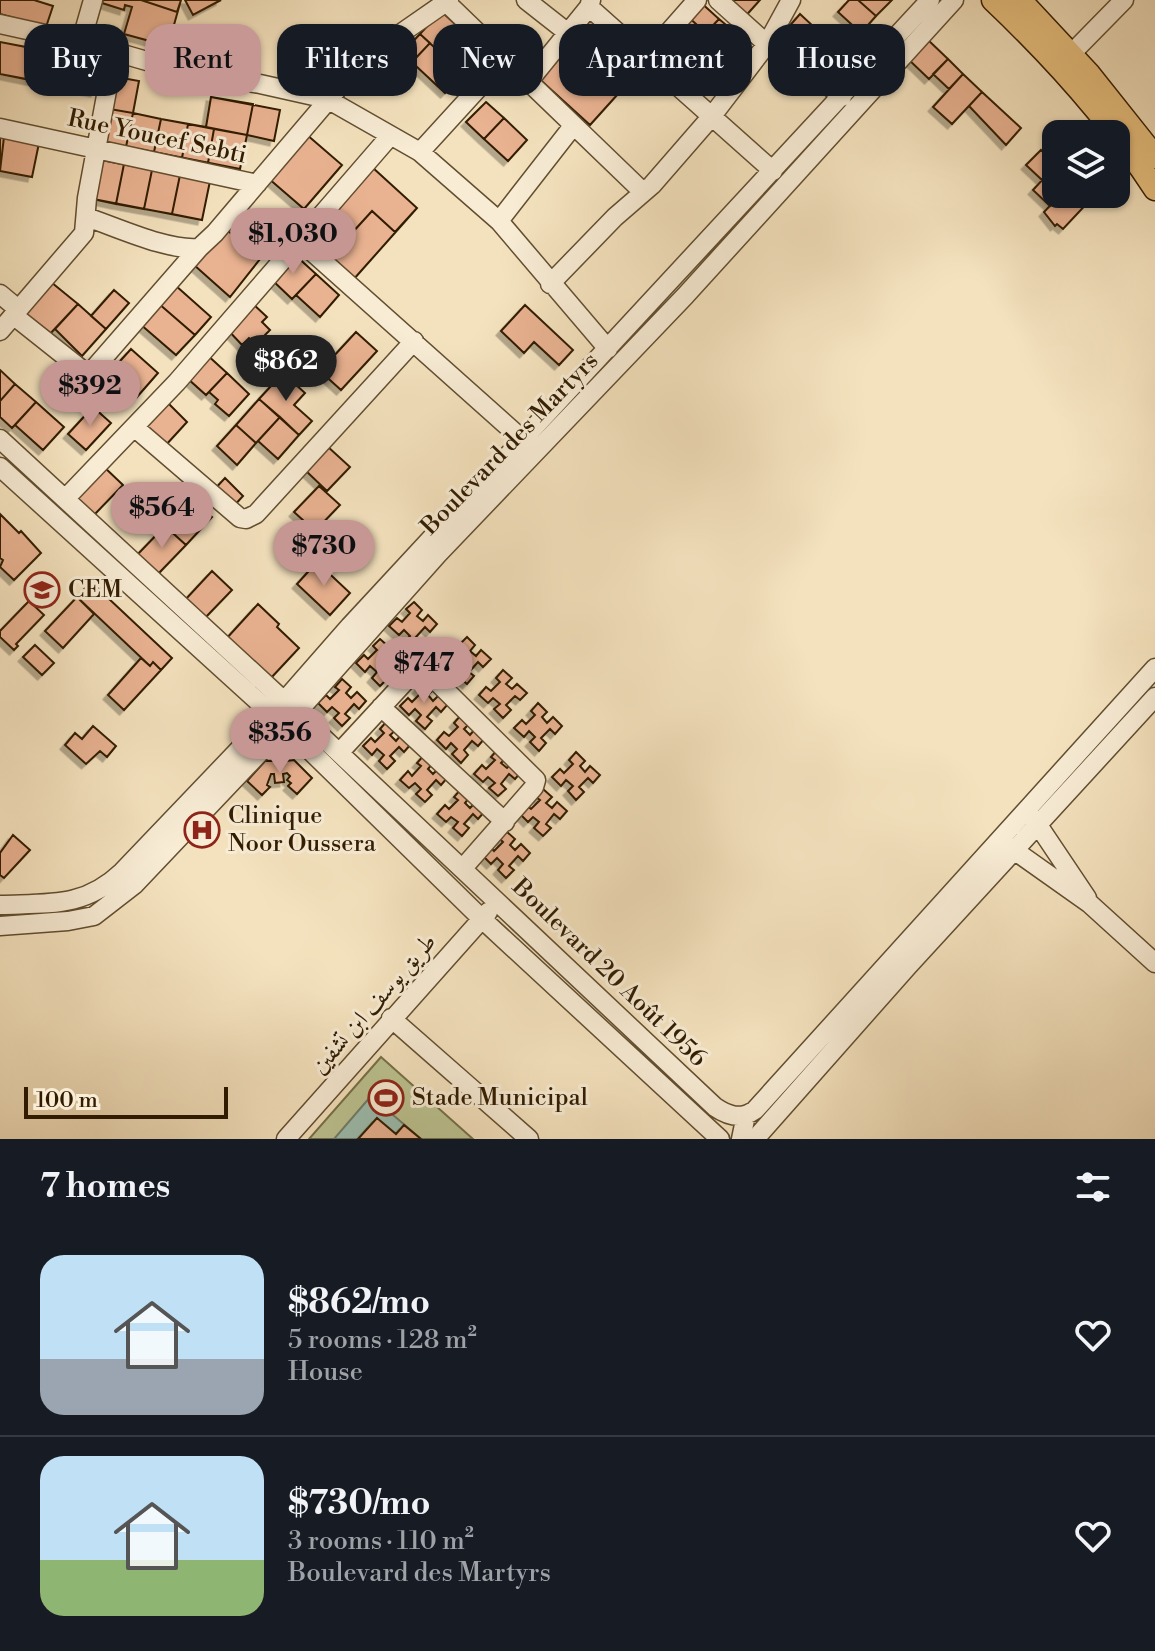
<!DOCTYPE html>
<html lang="en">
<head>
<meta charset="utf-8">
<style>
	body { margin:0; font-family:"Libre Bodoni",Amiri,serif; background:#20242c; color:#f1f3f6; height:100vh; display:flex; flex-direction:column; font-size:30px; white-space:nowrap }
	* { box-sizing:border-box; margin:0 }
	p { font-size:26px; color:#9ea1a6 }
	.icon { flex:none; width:44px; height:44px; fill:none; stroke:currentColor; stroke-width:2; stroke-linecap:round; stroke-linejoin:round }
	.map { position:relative; height:1139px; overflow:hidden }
	.drawer { display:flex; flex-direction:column; background:#171b24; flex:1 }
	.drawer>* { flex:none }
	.guide { position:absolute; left:24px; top:24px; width:1108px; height:72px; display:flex; gap:16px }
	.buttons { position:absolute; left:1042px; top:120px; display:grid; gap:16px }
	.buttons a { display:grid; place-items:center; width:88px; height:88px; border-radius:16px; background:#171b24; box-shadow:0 2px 6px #0004; font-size:40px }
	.scale { position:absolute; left:24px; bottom:20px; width:204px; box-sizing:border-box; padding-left:8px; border:4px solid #311c01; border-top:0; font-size:22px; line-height:28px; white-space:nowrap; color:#311c01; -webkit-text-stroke:6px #f8ecd5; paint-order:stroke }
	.price { position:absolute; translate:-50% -68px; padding:0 18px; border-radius:28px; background:#c59692; color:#111; font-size:26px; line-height:52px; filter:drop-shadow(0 2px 4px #0008) }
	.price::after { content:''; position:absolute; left:50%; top:48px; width:24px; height:18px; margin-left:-12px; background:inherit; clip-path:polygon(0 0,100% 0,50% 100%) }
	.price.on { background:#222; color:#fff }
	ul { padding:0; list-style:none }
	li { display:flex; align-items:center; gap:24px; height:200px; padding:0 40px }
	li+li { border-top:2px solid #363941 }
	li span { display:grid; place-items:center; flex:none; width:224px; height:160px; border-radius:24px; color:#555 }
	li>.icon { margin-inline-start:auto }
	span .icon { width:96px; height:96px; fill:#fffc; stroke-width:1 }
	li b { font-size:34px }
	h2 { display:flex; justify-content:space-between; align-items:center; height:96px; padding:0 40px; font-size:34px }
	.pill { padding:0 28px; border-radius:24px; background:#171b24; box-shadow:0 2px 6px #0004; font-size:28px; line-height:72px }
	.pill.on { background:#c59692; color:#111 }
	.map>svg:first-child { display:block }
	.green { fill:#bcc391; stroke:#767049; stroke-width:2 }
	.water { fill:#9cbeaf; stroke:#717d69; stroke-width:2 }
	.building { fill:#e9b291; stroke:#311c01; stroke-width:2; filter:url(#shadow) }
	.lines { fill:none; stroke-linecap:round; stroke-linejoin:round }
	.minor-casing { stroke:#624e30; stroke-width:21 }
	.major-casing { stroke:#311c01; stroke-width:25 }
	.minor { stroke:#f8ecd5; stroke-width:18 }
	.major { stroke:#eac17f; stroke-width:22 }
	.labels { text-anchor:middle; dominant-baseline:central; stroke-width:6; stroke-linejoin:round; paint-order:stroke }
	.street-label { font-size:24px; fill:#311c01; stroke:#f8ecd5 }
	.poi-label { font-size:24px; fill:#311c01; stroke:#f8ecd5; text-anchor:start }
</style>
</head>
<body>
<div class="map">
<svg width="1155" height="1139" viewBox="0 0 1155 1139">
	<defs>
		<filter id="shadow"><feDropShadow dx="-4.5" dy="4.5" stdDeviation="0" flood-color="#0004"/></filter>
	</defs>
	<rect width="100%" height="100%" fill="#f4e2be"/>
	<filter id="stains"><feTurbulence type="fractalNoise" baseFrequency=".0025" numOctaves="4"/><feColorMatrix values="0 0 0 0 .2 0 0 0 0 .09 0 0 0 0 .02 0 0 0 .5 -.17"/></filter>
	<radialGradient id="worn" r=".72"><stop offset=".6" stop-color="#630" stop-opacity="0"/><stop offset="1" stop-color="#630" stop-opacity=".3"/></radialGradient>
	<path class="green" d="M 381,1057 L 473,1139 L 309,1139 Z"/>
	<path class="water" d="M 371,1096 L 421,1139 L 334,1139 Z"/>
	<path class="building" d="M 0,0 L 34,0 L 53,6 L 46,27 L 0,14 Z
		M 103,0 L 181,0 L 168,46 L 124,34 L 132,7 L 125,5 L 124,10 L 102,3 Z
		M 141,0 L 181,0 L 177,12 Z
		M 185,0 L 221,0 L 193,15 Z
		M 698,0 L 719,19 L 706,33 L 686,15 Z
		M 729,0 L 760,0 L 742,20 Z
		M 849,0 L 858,0 L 876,16 L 861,33 L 838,12 Z
		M 858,0 L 892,0 L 876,16 Z
		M 441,11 L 484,51 L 463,74 L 420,34 Z
		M 590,14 L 608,30 L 582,60 L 601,77 L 627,48 L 645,64 L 590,125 L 535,75 Z
		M 800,14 L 814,27 L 793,51 L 779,38 Z
		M 686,15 L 706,33 L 695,46 L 674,27 Z
		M 719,19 L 744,40 L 731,55 L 706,33 Z
		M 814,27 L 824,36 L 803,60 L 793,51 Z
		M 459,28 L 484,51 L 463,74 L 451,63 L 464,50 L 450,37 Z
		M 420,34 L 463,74 L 445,93 L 402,53 Z
		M 420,34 L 430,43 L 412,62 L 402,53 Z
		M 824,36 L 847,56 L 826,80 L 803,60 Z
		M 926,38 L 948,59 L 929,79 L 907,58 Z
		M 0,42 L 100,61 L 95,92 L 0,74 Z
		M 0,42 L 36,49 L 30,80 L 0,74 Z
		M 36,49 L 100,61 L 95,92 L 30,80 Z
		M 948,59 L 963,74 L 949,89 L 933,74 Z
		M 963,74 L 982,92 L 952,124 L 933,107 Z
		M 111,76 L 139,81 L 133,113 L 161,119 L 206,127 L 211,97 L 280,110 L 274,141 L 247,135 L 240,169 L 98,141 Z
		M 982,92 L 1021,128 L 1006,145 L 969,106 Z
		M 211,97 L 253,104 L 247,135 L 206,127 Z
		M 486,102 L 504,118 L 484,139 L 466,122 Z
		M 104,108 L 133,113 L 126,147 L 98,141 Z
		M 133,113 L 161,119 L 154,152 L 126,147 Z
		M 504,118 L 527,140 L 508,161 L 484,139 Z
		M 161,119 L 188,124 L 182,158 L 154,152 Z
		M 188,124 L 214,129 L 208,163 L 182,158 Z
		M 214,129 L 247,135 L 240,169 L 208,163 Z
		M 306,134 L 342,165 L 304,209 L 268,178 Z
		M 0,136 L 39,143 L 32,177 L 0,171 Z
		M 4,137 L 39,143 L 32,177 L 0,171 Z
		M 1041,150 L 1056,164 L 1042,180 L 1026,165 Z
		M 96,159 L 210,181 L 202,220 L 88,198 Z
		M 96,159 L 124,164 L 116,204 L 88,198 Z
		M 124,164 L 152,170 L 144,209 L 116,204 Z
		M 1056,165 L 1056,194 L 1061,194 L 1050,206 L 1033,190 Z
		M 372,167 L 417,208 L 353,280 L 308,240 Z
		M 372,167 L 417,208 L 395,232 L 372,211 L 341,245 L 319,226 Z
		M 152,170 L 180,175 L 172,214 L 144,209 Z
		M 180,175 L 210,181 L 202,220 L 172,214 Z
		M 1061,194 L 1088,194 L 1092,198 L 1063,229 L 1057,224 L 1055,226 L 1044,212 Z
		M 226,229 L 260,259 L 230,297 L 194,265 Z
		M 294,254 L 316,274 L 292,299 L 271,279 Z
		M 316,274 L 339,295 L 320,317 L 296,295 Z
		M 46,278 L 78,304 L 48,336 L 18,309 Z
		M 175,285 L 211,317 L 195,335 L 158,303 Z
		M 114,290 L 129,303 L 106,329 L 91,316 Z
		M 251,302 L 267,317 L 262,322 L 270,330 L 256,344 L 249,338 L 242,345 L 226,328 Z
		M 158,303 L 195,335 L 176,355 L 140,324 Z
		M 78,304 L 106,329 L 82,356 L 55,329 Z
		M 525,305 L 573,350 L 559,365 L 534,342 L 524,353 L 501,331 Z
		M 356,332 L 377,351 L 341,390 L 320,371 Z
		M 131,349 L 158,373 L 137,397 L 119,380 L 98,403 L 81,388 L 103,364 L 111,371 Z
		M 205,353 L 227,373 L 206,395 L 187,378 Z
		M 0,370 L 15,384 L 0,401 Z
		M 227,373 L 249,394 L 229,416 L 215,404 L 218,400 L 209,392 Z
		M 283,373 L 305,393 L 294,405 L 312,421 L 299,435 L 259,399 Z
		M 15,384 L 36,402 L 12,428 L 0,417 L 0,401 Z
		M 259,399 L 280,417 L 256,443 L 236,425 Z
		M 166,401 L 187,422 L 165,446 L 143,425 Z
		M 36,402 L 64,427 L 43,450 L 15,425 Z
		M 93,407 L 111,423 L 86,450 L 68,434 Z
		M 280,417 L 299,435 L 278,459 L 258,441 Z
		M 236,425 L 256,443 L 237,465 L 217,446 Z
		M 327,446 L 350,467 L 327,491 L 305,470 Z
		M 102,465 L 123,485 L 93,516 L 72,496 Z
		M 225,478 L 243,496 L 232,508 L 213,491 Z
		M 319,486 L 340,505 L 315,531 L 294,512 Z
		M 191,498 L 212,517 L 186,545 L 165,526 Z
		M 0,514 L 19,533 L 21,531 L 41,553 L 14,580 L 0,567 L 3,560 L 0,558 Z
		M 165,526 L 186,545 L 158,574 L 137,555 Z
		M 317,562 L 350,593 L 330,615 L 297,584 Z
		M 212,571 L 232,590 L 204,619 L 185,600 Z
		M 91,582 L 172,658 L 161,670 L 153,662 L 150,666 L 77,597 Z
		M 77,597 L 94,614 L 63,648 L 45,631 Z
		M 29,601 L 44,615 L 16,644 L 18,646 L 14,650 L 0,637 L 0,631 Z
		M 414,602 L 422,610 L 417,616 L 423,621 L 428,615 L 437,624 L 430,632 L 425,627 L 416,637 L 421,641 L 414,649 L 405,641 L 410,636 L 404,630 L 399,635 L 389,626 L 397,618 L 402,622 L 410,613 L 406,609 Z
		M 258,604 L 279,624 L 277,627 L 299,648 L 270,679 L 226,639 Z
		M 467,637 L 475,645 L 470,651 L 476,656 L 481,650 L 491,659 L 483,667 L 478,662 L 469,672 L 474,676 L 467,684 L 458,676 L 463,670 L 457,665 L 452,670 L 443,661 L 450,653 L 455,657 L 463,648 L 460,644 Z
		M 380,639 L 389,647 L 383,652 L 389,658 L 394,652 L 404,661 L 397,669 L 392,664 L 383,674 L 388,678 L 380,686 L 372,678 L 377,672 L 370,666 L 365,672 L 356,663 L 364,655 L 368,659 L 377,650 L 373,646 Z
		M 35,645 L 54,663 L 42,675 L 23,657 Z
		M 141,658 L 150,666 L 153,662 L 161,670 L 124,710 L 108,695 Z
		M 503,670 L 512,678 L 506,684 L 512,689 L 517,684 L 527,693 L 520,700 L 515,696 L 506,705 L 511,710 L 503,718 L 494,709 L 500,704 L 493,698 L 488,703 L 479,695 L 486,687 L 491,691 L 500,682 L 496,678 Z
		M 342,679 L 351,687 L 346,693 L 351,698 L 357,692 L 366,701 L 359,709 L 354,704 L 345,714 L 350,718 L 342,726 L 334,718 L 339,713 L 332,707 L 327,712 L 318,703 L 326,695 L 330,699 L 339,690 L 335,687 Z
		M 424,682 L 433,690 L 428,695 L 433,701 L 439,695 L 448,704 L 441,712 L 436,707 L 427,717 L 432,721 L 425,729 L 416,721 L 421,715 L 415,709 L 409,715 L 400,706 L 408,698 L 412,702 L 421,693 L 417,689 Z
		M 538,703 L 547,712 L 542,717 L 547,723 L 553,717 L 562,726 L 555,734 L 550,729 L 541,738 L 546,743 L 539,751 L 530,742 L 535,737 L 529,731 L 524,737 L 514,728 L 522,720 L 526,724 L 535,715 L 531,711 Z
		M 461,715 L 470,723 L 464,729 L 470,735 L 475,729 L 485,738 L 478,746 L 472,741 L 464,750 L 468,755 L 461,763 L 452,754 L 457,749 L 451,743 L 446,749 L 437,740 L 444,732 L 449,736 L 458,727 L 454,723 Z
		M 387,721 L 396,730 L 390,735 L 396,741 L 401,735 L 411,744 L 404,752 L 399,747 L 390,756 L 395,761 L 387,769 L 379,761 L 384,755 L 377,749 L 372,755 L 363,746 L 371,738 L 375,742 L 384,733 L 380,729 Z
		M 93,726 L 116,746 L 107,757 L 100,751 L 86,764 L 65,745 L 75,733 L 82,739 Z
		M 498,749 L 507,757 L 501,763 L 507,768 L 512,763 L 522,771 L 515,779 L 509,774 L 501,784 L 506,789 L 498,796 L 489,788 L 495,783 L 488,777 L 483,782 L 474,774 L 482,765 L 486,769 L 495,760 L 491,757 Z
		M 576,752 L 585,761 L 580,766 L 585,772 L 590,766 L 600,775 L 593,783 L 588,778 L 579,787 L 584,792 L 576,800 L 568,791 L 573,786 L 566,780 L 561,786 L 552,777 L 560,769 L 564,773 L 573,764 L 569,760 Z
		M 424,755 L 433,763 L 428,769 L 433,774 L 439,768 L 448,777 L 441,785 L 436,780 L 427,790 L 432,795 L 425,802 L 416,794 L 421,789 L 415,783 L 409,788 L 400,780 L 408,771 L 412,776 L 421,766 L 417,763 Z
		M 272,757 L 286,757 L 287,761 L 294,760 L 312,778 L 297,794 L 288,786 L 291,783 L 287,780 L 290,776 L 287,773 L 283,774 L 284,782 L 275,783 L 274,774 L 271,774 L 267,785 L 270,787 L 262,795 L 247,781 L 265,761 L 272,761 Z
		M 461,789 L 470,797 L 465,803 L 470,808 L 476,802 L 485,811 L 478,819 L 473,814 L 464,824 L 469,828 L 462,836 L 453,828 L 458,822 L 451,817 L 446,822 L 437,814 L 445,805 L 449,809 L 458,800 L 454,797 Z
		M 543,789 L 552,797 L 546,803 L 552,808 L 557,802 L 567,811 L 560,819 L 554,814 L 546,824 L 551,828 L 543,836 L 534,828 L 539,822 L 533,817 L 528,822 L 519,813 L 526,805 L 531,809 L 540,800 L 536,797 Z
		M 506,831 L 515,839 L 510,845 L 515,850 L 521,844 L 530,853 L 523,861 L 518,856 L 509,866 L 514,870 L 506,878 L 498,870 L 503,864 L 497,858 L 491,864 L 482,855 L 490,847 L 494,851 L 503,842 L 499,838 Z
		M 13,835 L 30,850 L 4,878 L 0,875 L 0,853 Z
		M 377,1118 L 396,1134 L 404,1125 L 421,1139 L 358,1139 Z"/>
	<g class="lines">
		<defs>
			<path id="minor" d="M 526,0 L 568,33
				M 718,0 L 767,44
				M 447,3 L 642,191
				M 589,7 L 773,171
				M 0,24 L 81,42 L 178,70 L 260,84 L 327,99 L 420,152 L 499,221 L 608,349
				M 771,37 L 842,97
				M 81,42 L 93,0
				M 1071,54 L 1124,0
				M 647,57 L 697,0
				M 528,82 L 589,7 L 591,0
				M 0,128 L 257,184
				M 420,152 L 504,60
				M 86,217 C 117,227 167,251 199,248 L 215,233 L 352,72 L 377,50 L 449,0
				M 499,221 L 573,126
				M 300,241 L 523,440
				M 550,284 L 615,217 L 652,185 L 712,116 L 767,44 L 791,0
				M 0,294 L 18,309
				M 13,315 L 81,369 L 91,372 L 199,248
				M 0,331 L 84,233 L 87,198 L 114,53
				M 134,427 L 240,518 L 246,519 L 256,514 L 414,341
				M 0,439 L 284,701 L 715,1107 C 728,1116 741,1120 755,1110 L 1155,668
				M 0,467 L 285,726 L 482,919 L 720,1139
				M 65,499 L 177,382 L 390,136
				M 381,707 L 505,822
				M 339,753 L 412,674 L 422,671 L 427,672 L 536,780 L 534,787 L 463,868
				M 1032,816 L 1087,898
				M 1004,843 L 1090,904 L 1155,963
				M 0,905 C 49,903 84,908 122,872 L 272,715 L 350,626 L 930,0
				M 0,926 L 68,921 L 94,916 L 134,885 L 285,726 L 438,554 L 685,296 L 954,0
				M 391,1018 L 529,1139
				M 286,1139 L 488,912
				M 741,1139 L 746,1115
				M 755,1139 L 908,966 L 1155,697"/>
			<path id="major" d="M 993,0 C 1053,57 1110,120 1155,189
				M 1020,0 L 1089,74 L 1155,157"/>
		</defs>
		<use href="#minor" class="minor-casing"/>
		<use href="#major" class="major-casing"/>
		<use href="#minor" class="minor"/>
		<use href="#major" class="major"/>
	</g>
	<defs>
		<symbol id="school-ring" viewBox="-11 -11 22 22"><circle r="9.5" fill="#f8ecd5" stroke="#8f2418" stroke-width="1.5"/><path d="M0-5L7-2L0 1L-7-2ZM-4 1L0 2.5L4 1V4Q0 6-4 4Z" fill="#8f2418"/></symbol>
		<symbol id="hospital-ring" viewBox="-11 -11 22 22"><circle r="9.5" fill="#f8ecd5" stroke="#8f2418" stroke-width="1.5"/><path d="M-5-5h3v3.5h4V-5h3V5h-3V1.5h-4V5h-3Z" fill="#8f2418"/></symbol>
		<symbol id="stadium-ring" viewBox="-11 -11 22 22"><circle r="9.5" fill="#f8ecd5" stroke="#8f2418" stroke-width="1.5"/><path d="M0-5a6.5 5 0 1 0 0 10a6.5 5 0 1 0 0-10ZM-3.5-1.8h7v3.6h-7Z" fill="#8f2418"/></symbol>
	</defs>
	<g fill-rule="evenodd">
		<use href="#school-ring" x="22" y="570" width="40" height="40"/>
		<use href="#hospital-ring" x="182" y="810" width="40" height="40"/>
		<use href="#stadium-ring" x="366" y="1078" width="40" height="40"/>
	</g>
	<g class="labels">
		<g class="street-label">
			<text transform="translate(157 137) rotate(12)">Rue Youcef Sebti</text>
			<text transform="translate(510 444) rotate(-46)">Boulevard des Martyrs</text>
			<text transform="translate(609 973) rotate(44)">Boulevard 20 Août 1956</text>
			<text transform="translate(374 1004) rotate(-49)">طريق يوسف ابن تشفين</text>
		</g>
		<g class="poi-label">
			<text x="68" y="590">CEM</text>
			<text x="228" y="816">Clinique<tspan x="228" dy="28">Noor Oussera</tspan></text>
			<text x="412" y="1098">Stade Municipal</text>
		</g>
	</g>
	<rect width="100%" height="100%" filter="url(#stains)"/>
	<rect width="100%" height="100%" fill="url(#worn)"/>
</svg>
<div class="buttons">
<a><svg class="icon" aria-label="layers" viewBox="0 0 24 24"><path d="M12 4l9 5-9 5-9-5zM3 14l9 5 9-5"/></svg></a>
</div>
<div class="scale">100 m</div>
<b class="price" style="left:293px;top:276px">$1,030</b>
<b class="price on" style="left:286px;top:403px">$862</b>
<b class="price" style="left:90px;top:428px">$392</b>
<b class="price" style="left:162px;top:550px">$564</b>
<b class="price" style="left:324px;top:588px">$730</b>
<b class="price" style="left:424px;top:705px">$747</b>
<b class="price" style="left:280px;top:775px">$356</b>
<div class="guide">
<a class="pill">Buy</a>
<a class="pill on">Rent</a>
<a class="pill">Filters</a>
<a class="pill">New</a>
<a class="pill">Apartment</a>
<a class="pill">House</a>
</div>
</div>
<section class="drawer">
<h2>7 homes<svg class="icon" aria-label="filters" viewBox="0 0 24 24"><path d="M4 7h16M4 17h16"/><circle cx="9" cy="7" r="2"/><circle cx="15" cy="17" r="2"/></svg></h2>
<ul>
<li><span style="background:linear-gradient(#bfe0f5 65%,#9aa5b1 0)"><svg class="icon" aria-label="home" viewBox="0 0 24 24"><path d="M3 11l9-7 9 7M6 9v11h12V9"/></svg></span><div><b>$862/mo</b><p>5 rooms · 128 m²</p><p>House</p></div><svg class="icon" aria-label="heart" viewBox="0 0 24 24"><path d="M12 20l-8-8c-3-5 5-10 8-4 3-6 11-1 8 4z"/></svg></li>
<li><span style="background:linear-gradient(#bfe0f5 65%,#8fb573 0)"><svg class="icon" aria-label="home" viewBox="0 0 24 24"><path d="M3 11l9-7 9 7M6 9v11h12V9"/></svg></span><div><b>$730/mo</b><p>3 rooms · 110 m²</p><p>Boulevard des Martyrs</p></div><svg class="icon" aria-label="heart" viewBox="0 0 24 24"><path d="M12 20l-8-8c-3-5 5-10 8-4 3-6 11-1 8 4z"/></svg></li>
</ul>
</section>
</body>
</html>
